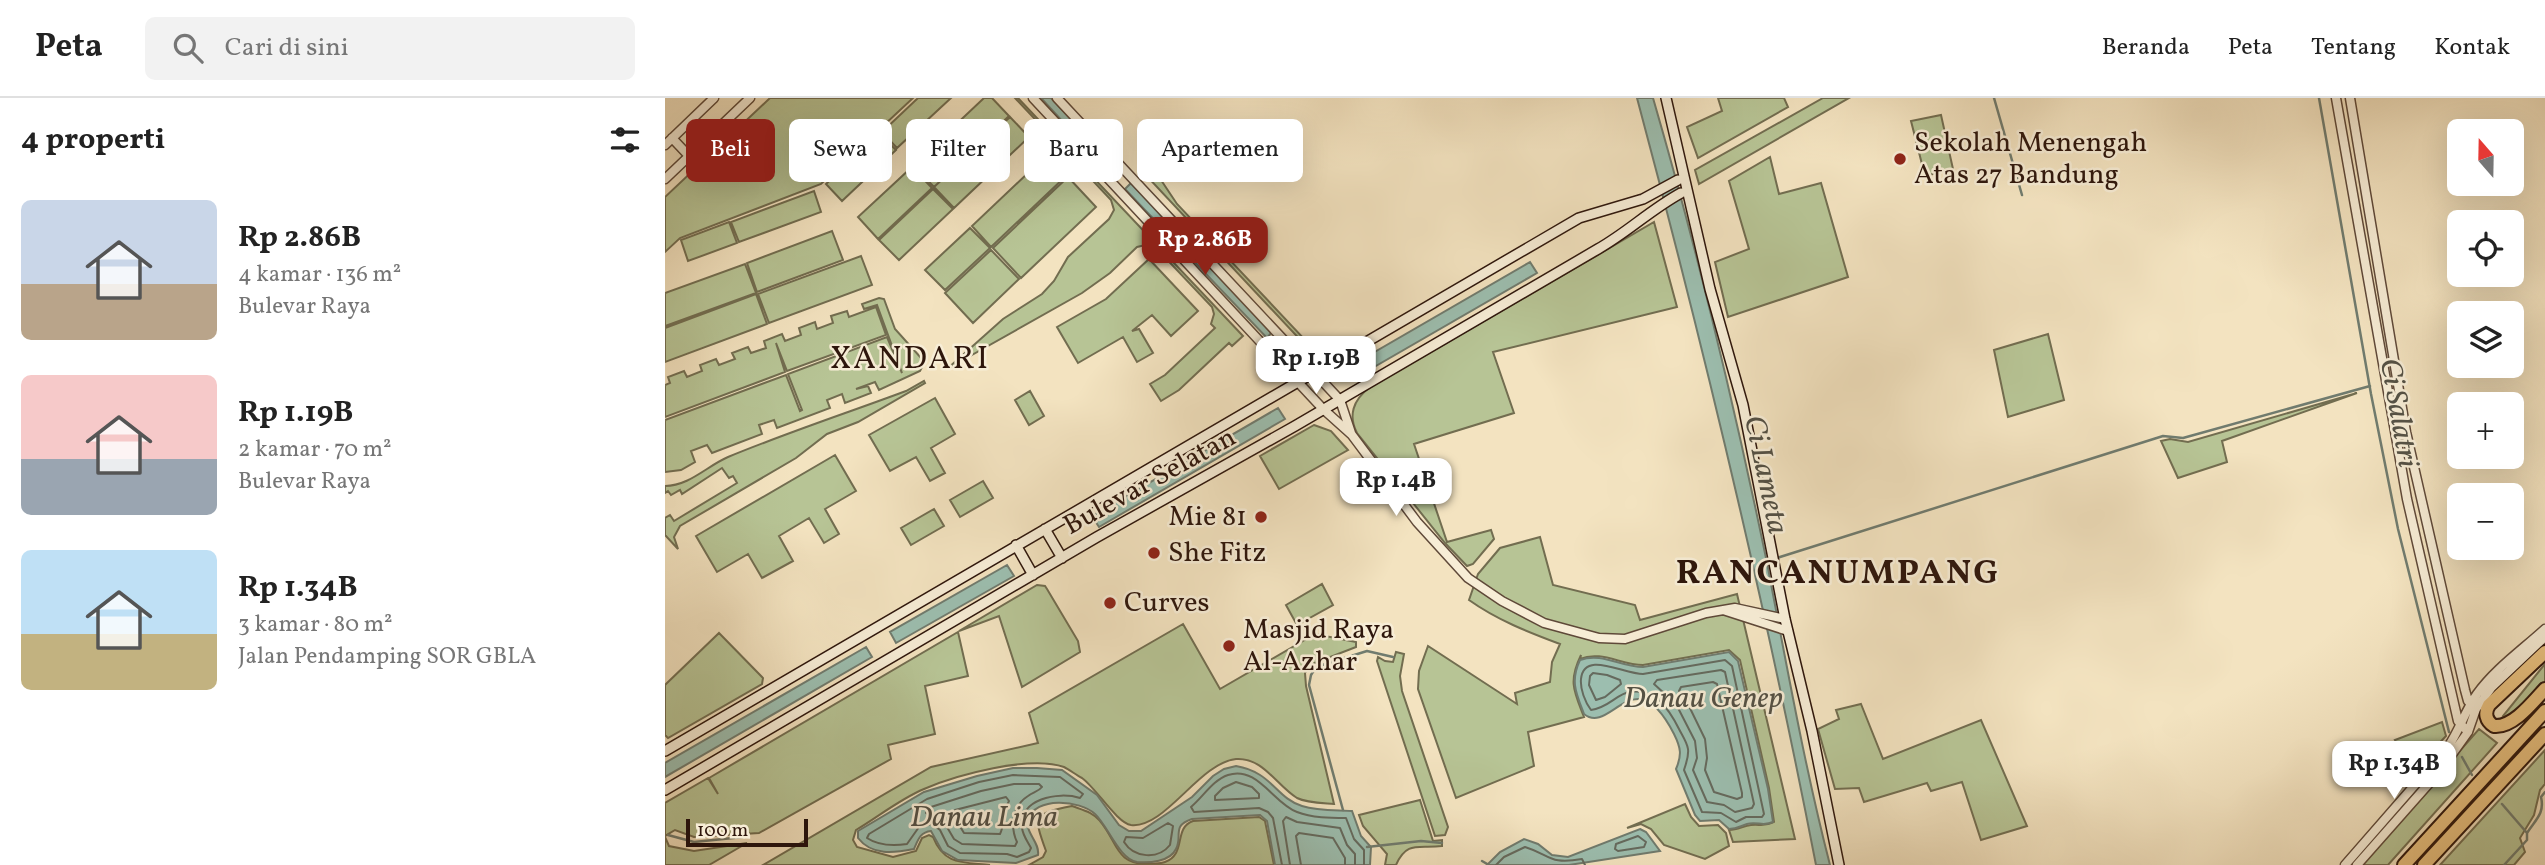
<!DOCTYPE html>
<html lang="id">
<head>
<meta charset="utf-8">
<style>
	body { margin:0; font-family:Vollkorn,serif; background:#f2f2f2; color:#222; height:100vh; display:flex; flex-direction:column; font-size:26px; white-space:nowrap }
	* { box-sizing:border-box; margin:0 }
	p { font-size:23px; color:#767676 }
	.icon { flex:none; width:38px; height:38px; fill:none; stroke:currentColor; stroke-width:2; stroke-linecap:round; stroke-linejoin:round }
	.map { position:relative; flex:1; overflow:hidden }
	.panel { display:flex; flex-direction:column; background:#fff; width:665px }
	.panel>* { flex:none }
	.guide { position:absolute; left:21px; top:21px; width:665px; height:63px; display:flex; gap:14px }
	.needle { width:46px; rotate:340deg }
	.fabs { position:absolute; left:1782px; top:21px; display:grid; gap:14px }
	.fabs a { display:grid; place-items:center; width:77px; height:77px; border-radius:10px; background:#fff; box-shadow:0 7px 28px #0002; font-size:35px }
	.scale { position:absolute; left:21px; bottom:18px; width:122px; box-sizing:border-box; padding-left:7px; border:4px solid #2e160c; border-top:0; font-size:19px; line-height:24px; white-space:nowrap; color:#2e160c; -webkit-text-stroke:5px #f7edd6; paint-order:stroke }
	.price { position:absolute; translate:-50% -60px; padding:0 16px; border-radius:14px; background:#fff; color:#222; font-size:23px; line-height:46px; filter:drop-shadow(0 2px 4px #0008) }
	.price::after { content:''; position:absolute; left:50%; top:42px; width:21px; height:16px; margin-left:-10px; background:inherit; clip-path:polygon(0 0,100% 0,50% 100%) }
	.price.on { background:#8f2418; color:#fff }
	ul { padding:0; list-style:none }
	li { display:flex; align-items:center; gap:21px; height:175px; padding:0 21px }
	li span { display:grid; place-items:center; flex:none; width:196px; height:140px; border-radius:10px; color:#555 }
	li>.icon { margin-inline-start:auto }
	span .icon { width:84px; height:84px; fill:#fffc; stroke-width:1 }
	li b { font-size:30px }
	h2 { display:flex; justify-content:space-between; align-items:center; height:84px; padding:0 21px; font-size:30px }
	.pill { padding:0 24px; border-radius:10px; background:#fff; box-shadow:0 7px 28px #0002; font-size:24px; line-height:63px }
	.pill.on { background:#8f2418; color:#fff }
	header { display:flex; align-items:center; gap:42px; box-sizing:border-box; height:98px; padding:0 35px; background:#fff; border-bottom:2px solid #e0e0e0 }
	header strong { font-size:33px }
	nav { display:flex; gap:38px; margin-inline-start:auto; font-size:24px }
	.search { width:490px; height:63px; background:#f2f2f2; display:flex; align-items:center; gap:18px; box-sizing:border-box; padding:0 24px; border-radius:10px; color:#767676; font-size:26px }
	main { display:flex; flex:1; min-height:0 }
	.map>svg:first-child { display:block }
	.green { fill:#b7c495; stroke:#726d50; stroke-width:2 }
	.water { fill:#9cbeaf; stroke:#707b6e; stroke-width:2 }
	.lines { fill:none; stroke-linecap:round; stroke-linejoin:round }
	.shore { stroke:#656a5e; stroke-width:2 }
	.stream { stroke:#707b6e; stroke-width:2.5 }
	.tertiary-casing { stroke:#5f4939; stroke-width:11 }
	.secondary-casing { stroke:#2e160c; stroke-width:12 }
	.motorway-casing { stroke:#2e160c; stroke-width:16 }
	.tertiary { stroke:#f7edd6; stroke-width:8 }
	.secondary { stroke:#f7edd6; stroke-width:9 }
	.motorway { stroke:#eac280; stroke-width:12 }
	.poi-dot { fill:#8f2418; stroke:#f7edd6; stroke-width:2.5 }
	.labels { text-anchor:middle; dominant-baseline:central; stroke-width:5; stroke-linejoin:round; paint-order:stroke }
	.poi-label { font-size:28px; fill:#2e160c; stroke:#f7edd6; text-anchor:start }
	.street-label { font-size:28px; fill:#2e160c; stroke:#f7edd6 }
	.water-label { font-size:30px; font-style:italic; fill:#545145; stroke:#f7edd6 }
	.quarter-label { font-size:32px; letter-spacing:2px; fill:#2e160c; stroke:#f7edd6 }
	.district-label { font-size:35px; font-weight:bold; letter-spacing:2px; fill:#2e160c; stroke:#f7edd6 }
</style>
</head>
<body>
<header>
<strong>Peta</strong>
<div class="search"><svg class="icon" aria-label="search" viewBox="0 0 24 24"><circle cx="10" cy="10" r="6"/><path d="M15 15l6 6"/></svg>Cari di sini</div>
<nav><a>Beranda</a><a>Peta</a><a>Tentang</a><a>Kontak</a></nav>
</header>
<main>
<section class="panel">
<h2>4 properti<svg class="icon" aria-label="filters" viewBox="0 0 24 24"><path d="M4 7h16M4 17h16"/><circle cx="9" cy="7" r="2"/><circle cx="15" cy="17" r="2"/></svg></h2>
<ul>
<li><span style="background:linear-gradient(#c9d6e8 60%,#b9a48a 0)"><svg class="icon" aria-label="home" viewBox="0 0 24 24"><path d="M3 11l9-7 9 7M6 9v11h12V9"/></svg></span><div><b>Rp 2.86B</b><p>4 kamar · 136 m²</p><p>Bulevar Raya</p></div></li>
<li><span style="background:linear-gradient(#f6c9c9 60%,#9aa5b1 0)"><svg class="icon" aria-label="home" viewBox="0 0 24 24"><path d="M3 11l9-7 9 7M6 9v11h12V9"/></svg></span><div><b>Rp 1.19B</b><p>2 kamar · 70 m²</p><p>Bulevar Raya</p></div></li>
<li><span style="background:linear-gradient(#bfe0f5 60%,#c2b280 0)"><svg class="icon" aria-label="home" viewBox="0 0 24 24"><path d="M3 11l9-7 9 7M6 9v11h12V9"/></svg></span><div><b>Rp 1.34B</b><p>3 kamar · 80 m²</p><p>Jalan Pendamping SOR GBLA</p></div></li>
</ul>
</section>
<div class="map">
<svg width="1880" height="767" viewBox="0 0 1880 767">
	<rect width="100%" height="100%" fill="#f3e3c0"/>
	<filter id="stains"><feTurbulence type="fractalNoise" baseFrequency=".00286" numOctaves="4"/><feColorMatrix values="0 0 0 0 .2 0 0 0 0 .09 0 0 0 0 .02 0 0 0 .5 -.17"/></filter>
	<radialGradient id="worn" r=".72"><stop offset=".6" stop-color="#630" stop-opacity="0"/><stop offset="1" stop-color="#630" stop-opacity=".3"/></radialGradient>
	<path class="green" d="M 105,0 L 248,0 L 156,86 L 15,140 L 0,154 L 0,99 Z
		M 253,0 L 286,0 L 232,50 L 217,34 Z
		M 319,0 L 327,0 L 344,18 L 269,89 L 248,67 Z
		M 350,0 L 353,0 L 578,238 L 567,248 L 564,245 L 514,292 L 496,303 L 485,286 L 500,277 L 550,230 L 546,226 L 549,216 L 547,209 L 492,151 L 485,146 L 472,149 L 445,175 L 417,195 L 282,271 L 338,221 L 377,196 L 389,183 L 403,159 L 444,121 L 449,112 L 446,102 Z
		M 1053,0 L 1119,0 L 1123,9 L 1033,60 L 1022,29 L 1057,13 Z
		M 1158,0 L 1184,0 L 1034,86 L 1030,72 Z
		M 1276,17 L 1288,71 L 1260,78 L 1246,23 Z
		M 345,19 L 364,39 L 289,110 L 269,89 Z
		M 215,36 L 231,52 L 177,103 L 161,86 Z
		M 499,49 L 490,60 L 490,73 L 512,106 L 643,245 L 641,248 L 477,73 L 475,68 L 477,62 Z
		M 382,57 L 401,78 L 326,149 L 307,128 Z
		M 1105,59 L 1114,96 L 1156,85 L 1183,179 L 1063,219 L 1050,164 L 1084,151 L 1064,83 Z
		M 247,69 L 267,90 L 213,141 L 193,119 Z
		M 403,79 L 431,109 L 356,180 L 328,150 Z
		M 268,91 L 288,111 L 234,162 L 214,142 Z
		M 149,93 L 156,114 L 74,144 L 66,124 Z
		M 64,124 L 72,145 L 23,163 L 16,142 Z
		M 989,124 L 1012,209 L 828,254 L 849,315 L 749,346 L 782,444 L 826,432 L 829,441 L 808,466 L 802,468 L 780,445 L 692,335 C 683,318 688,302 704,290 Z
		M 305,130 L 325,150 L 280,192 L 260,172 Z
		M 167,133 L 178,162 L 92,194 L 82,165 Z
		M 326,152 L 354,181 L 308,225 L 280,195 Z
		M 196,158 L 207,187 L 104,225 L 93,196 Z
		M 484,161 L 533,213 L 506,238 L 487,217 L 467,233 L 474,231 L 488,255 L 472,264 L 458,239 L 413,265 L 392,229 L 441,201 Z
		M 80,166 L 91,195 L 0,228 L 0,195 Z
		M 91,196 L 102,226 L 0,264 L 0,230 Z
		M 214,200 L 219,201 L 230,231 L 257,261 L 258,267 L 255,273 L 214,292 L 210,284 L 191,291 L 203,288 L 206,295 L 180,305 L 177,296 L 162,302 L 165,310 L 112,330 L 109,322 L 94,327 L 97,336 L 47,355 L 42,347 L 26,353 L 30,364 L 16,372 L 0,374 L 0,322 L 121,277 L 135,313 L 137,312 L 123,276 L 222,239 L 237,275 L 212,207 L 199,211 L 197,206 Z
		M 211,209 L 221,237 L 122,273 L 111,245 L 120,274 L 0,319 L 0,287 L 5,285 L 3,279 L 19,273 L 22,279 L 37,273 L 35,267 L 51,261 L 54,267 L 70,261 L 67,255 L 83,249 L 86,255 L 101,250 L 99,243 L 117,236 L 120,243 L 136,237 L 134,230 L 150,224 L 152,231 L 168,225 L 166,218 L 182,213 L 184,219 Z
		M 1383,236 L 1399,302 L 1343,319 L 1329,252 Z
		M 259,283 L 260,285 L 193,324 L 162,336 L 131,360 L 15,428 L 9,439 L 13,451 L 0,437 L 0,420 L 5,417 L 9,423 L 72,385 L 68,378 L 64,380 L 57,370 L 17,396 L 15,392 L 6,397 L 3,393 L 0,395 L 0,388 C 24,388 42,368 63,359 C 121,335 182,315 241,293 Z
		M 365,293 L 379,318 L 364,327 L 350,302 Z
		M 1692,295 L 1557,343 L 1562,364 L 1513,380 L 1496,343 L 1505,341 L 1523,344 Z
		M 270,300 L 290,336 L 266,350 L 280,375 L 265,383 L 251,359 L 225,373 L 204,337 Z
		M 649,327 L 666,333 L 683,352 L 614,391 L 595,358 Z
		M 170,357 L 191,393 L 160,411 L 174,436 L 159,445 L 144,420 L 114,438 L 128,463 L 97,480 L 83,456 L 52,474 L 31,438 Z
		M 318,383 L 328,400 L 295,419 L 285,402 Z
		M 269,411 L 279,428 L 246,447 L 236,430 Z
		M 875,439 L 888,487 L 970,507 L 975,522 L 1072,496 L 1130,741 L 1068,744 L 1064,732 C 1073,732 1078,728 1086,727 C 1095,726 1100,729 1109,724 L 1104,690 L 1075,562 L 1064,552 L 978,567 C 956,567 936,552 915,561 L 916,557 C 903,584 909,593 919,619 L 863,634 L 869,668 L 791,700 L 753,591 L 754,573 L 763,548 L 852,606 L 850,595 L 885,584 L 887,564 L 895,546 C 863,534 832,522 804,502 L 813,476 L 835,450 Z
		M 657,486 L 668,507 L 632,527 L 621,507 Z
		M 372,487 L 380,488 L 382,491 L 413,543 L 415,554 L 357,589 L 334,518 L 294,533 Z
		M 518,526 L 555,591 L 650,536 L 691,544 L 691,549 L 647,566 L 640,575 L 641,588 L 669,706 C 657,705 642,705 632,700 C 612,688 598,659 571,661 C 534,665 500,731 466,727 C 452,725 431,690 417,680 C 411,677 405,672 399,669 C 365,657 291,677 259,691 C 235,701 213,719 191,732 L 188,742 L 192,749 L 228,759 L 251,753 L 257,740 L 264,737 L 268,739 C 279,767 297,764 325,767 L 98,767 L 266,669 L 373,645 L 364,615 Z
		M 293,534 L 303,578 L 260,588 L 270,636 L 223,647 L 226,661 L 94,735 L 29,739 L 10,732 L 0,738 L 0,705 L 43,680 L 53,696 L 44,680 Z
		M 54,535 L 98,580 L 97,586 L 3,640 L 0,637 L 0,587 Z
		M 731,554 L 739,556 L 735,578 L 737,593 L 783,729 L 780,737 L 770,738 L 712,563 L 713,559 L 720,563 L 728,564 Z
		M 1880,566 L 1880,584 L 1855,610 L 1841,620 L 1838,618 Z
		M 1196,606 L 1218,661 L 1316,622 L 1362,728 L 1316,742 L 1297,684 L 1266,693 L 1262,685 L 1199,704 L 1194,690 L 1170,691 L 1153,631 L 1174,621 L 1171,612 Z
		M 1777,624 L 1781,638 L 1751,670 L 1730,642 Z
		M 1814,631 L 1832,645 L 1723,767 L 1695,767 Z
		M 1880,652 L 1880,686 L 1875,692 L 1869,717 L 1855,740 L 1860,754 L 1849,767 L 1775,767 Z
		M 755,702 L 768,743 L 777,742 L 777,748 C 754,751 742,742 731,767 L 720,767 L 722,756 L 698,728 L 694,717 Z
		M 1020,706 L 1026,719 L 1034,728 L 1053,727 L 1061,735 L 1064,748 L 1040,761 L 999,747 L 986,731 L 976,726 L 962,730 Z
		M 407,708 C 418,712 428,714 435,723 C 453,744 450,767 484,766 C 489,765 495,766 500,764 C 522,756 508,730 528,723 L 594,719 L 600,723 L 609,767 L 364,767 L 378,759 L 381,753 C 368,717 368,716 407,708 Z
		M 0,739 L 4,748 L 29,753 L 82,745 L 44,767 L 0,767 Z"/>
	<path class="water" d="M 376,0 L 386,0 L 429,46 L 423,51 Z
		M 972,0 L 988,0 C 1032,151 1069,306 1101,460 C 1121,563 1139,666 1165,767 L 1151,767 C 1101,509 1040,254 972,0 Z
		M 466,85 L 607,234 L 602,240 L 460,91 Z
		M 865,164 L 872,175 L 690,280 L 682,270 Z
		M 613,310 L 620,321 L 434,429 L 427,418 Z
		M 342,467 L 349,478 L 231,545 L 225,534 Z
		M 201,549 L 207,559 L 0,679 L 0,665 Z
		M 1064,554 L 1073,563 L 1103,691 L 1108,724 C 1098,729 1092,723 1082,726 C 1075,728 1073,731 1064,731 L 1054,722 L 1035,723 L 1030,717 L 1011,671 C 1017,657 1016,650 1009,636 C 969,558 946,638 919,616 C 911,595 905,583 915,562 C 937,554 956,569 978,569 Z
		M 571,668 C 607,674 611,700 637,708 C 653,713 670,712 687,713 L 696,738 L 706,749 L 705,767 L 610,767 L 602,723 L 595,717 L 527,721 C 506,728 518,738 511,751 C 505,764 484,765 472,764 C 454,761 443,728 430,716 C 415,702 370,698 363,722 C 360,735 375,744 373,757 L 351,765 L 293,762 L 277,753 L 266,733 C 255,734 253,742 249,751 C 229,755 207,758 193,740 L 193,733 L 259,694 L 312,678 L 348,670 L 372,670 L 397,672 L 432,697 L 454,727 L 464,733 L 476,733 L 527,699 L 548,678 L 559,671 Z
		M 975,731 L 981,734 L 995,753 L 904,767 L 822,767 L 835,754 L 859,741 L 873,746 L 887,757 L 903,759 Z"/>
	<g class="lines">
		<path class="shore" d="M 1060,562 L 1067,568 L 1099,716 L 1097,719 L 1081,719 L 1071,724 L 1056,715 L 1037,714 L 1019,672 C 1021,665 1024,659 1023,651 C 1022,644 1017,637 1014,631 C 1004,611 990,590 965,594 C 951,596 945,609 926,612 C 920,604 915,591 916,581 C 919,552 958,576 978,576 Z
			M 1056,572 L 1060,574 L 1089,706 L 1087,710 L 1070,714 L 1059,707 L 1042,704 L 1028,672 L 1032,660 L 1030,643 L 1011,606 L 989,586 L 992,582 Z
			M 928,575 L 942,577 L 955,582 L 956,586 L 940,599 L 931,602 L 924,587 L 925,578 Z
			M 1048,584 L 1052,586 L 1077,695 L 1077,699 L 1072,701 L 1049,694 L 1040,672 L 1042,660 L 1040,641 L 1021,602 L 1014,593 L 1016,589 Z
			M 348,677 L 395,679 L 418,696 L 415,700 C 393,693 353,701 357,730 C 358,738 363,744 366,750 L 364,754 L 352,759 L 342,756 L 295,755 L 283,748 L 275,732 L 267,726 L 254,729 L 242,746 C 228,748 214,748 202,740 L 204,736 L 262,701 L 314,684 Z
			M 571,684 L 587,689 L 594,696 L 594,700 L 550,702 L 550,698 L 558,690 Z
			M 349,686 L 374,686 L 377,689 C 373,694 368,694 363,698 C 347,708 345,729 352,744 L 350,748 L 297,746 L 289,741 L 279,724 L 261,715 L 266,709 L 316,693 Z
			M 341,699 L 344,703 C 337,715 340,726 335,736 L 299,735 L 288,717 L 290,712 Z
			M 503,725 L 508,728 L 505,747 C 493,762 469,760 459,744 L 461,739 L 478,740 Z
			M 973,738 L 981,744 L 979,749 L 953,753 L 950,751 L 951,746 Z
			M 617,767 L 608,720 L 603,714 L 594,710 L 529,714 L 526,709 C 538,699 548,682 563,677 C 592,667 609,706 632,714 C 647,720 666,720 681,720 L 689,741 L 699,752 L 699,767
			M 625,767 L 618,723 L 621,719 L 632,724 L 675,730 L 682,747 L 690,756 L 690,767
			M 636,767 L 631,738 L 634,735 L 668,740 L 680,760 L 680,767
			M 831,767 L 839,759 L 860,749 C 886,757 884,767 917,761 L 920,767"/>
		<path class="stream" d="M 1329,0 L 1357,97
			M 1654,0 L 1706,296 L 1733,431 L 1784,634
			M 1112,460 L 1498,338 L 1518,340 L 1705,288
			M 1797,659 L 1807,677
			M 1837,706 L 1862,735
			M 678,712 L 644,587 L 646,577 L 651,569 L 702,553 L 728,559
			M 3,737 L 29,744 L 78,739
			M 702,749 L 756,743 L 777,745
			M 817,763 L 824,767
			M 1839,767 L 1862,742 L 1862,735 C 1870,722 1880,716 1876,699 L 1880,694"/>
		<defs>
			<path id="tertiary" d="M 368,0 L 658,311 L 687,337 L 752,424 L 803,480 L 837,503 L 879,525 L 934,540 L 960,541 L 1041,515 L 1070,510 L 1120,521
				M 392,0 L 675,302 L 686,335
				M 1671,0 L 1742,401 L 1793,623 L 1803,634
				M 1685,0 L 1741,334 L 1800,592 L 1803,603 L 1811,611
				M 7,40 L 24,58
				M 0,47 L 49,0
				M 0,81 L 85,0
				M 1058,512 L 1123,533
				M 1680,767 L 1783,649 C 1795,631 1800,613 1812,596 C 1830,571 1857,552 1880,531
				M 1692,767 L 1775,673 L 1803,634 L 1811,611 L 1827,589 L 1880,539"/>
			<path id="secondary" d="M 1001,0 L 1045,191 L 1078,307 L 1120,521 L 1147,633 L 1174,767
				M 380,431 L 397,460
				M 351,447 L 368,477
				M 0,653 L 914,120 L 978,101 L 1013,82
				M 0,692 L 432,439 L 630,328 L 933,151 C 963,134 985,112 1016,95"/>
			<path id="motorway" d="M 1880,554 L 1824,607 C 1819,615 1821,623 1829,628 C 1848,630 1868,604 1880,591
				M 1739,767 L 1880,613
				M 1759,767 L 1880,636"/>
		</defs>
		<use href="#tertiary" class="tertiary-casing"/>
		<use href="#secondary" class="secondary-casing"/>
		<use href="#motorway" class="motorway-casing"/>
		<use href="#tertiary" class="tertiary"/>
		<use href="#secondary" class="secondary"/>
		<use href="#motorway" class="motorway"/>
	</g>
	<g class="poi-dot">
		<circle cx="1235" cy="61" r="7"/>
		<circle cx="596" cy="419" r="7"/>
		<circle cx="489" cy="455" r="7"/>
		<circle cx="445" cy="505" r="7"/>
		<circle cx="564" cy="548" r="7"/>
	</g>
	<g class="labels">
		<g class="poi-label">
			<text x="1249" y="45">Sekolah Menengah<tspan x="1249" dy="32">Atas 27 Bandung</tspan></text>
			<text x="582" y="419" text-anchor="end">Mie 81</text>
			<text x="503" y="455">She Fitz</text>
			<text x="459" y="505">Curves</text>
			<text x="578" y="532">Masjid Raya<tspan x="578" dy="32">Al-Azhar</tspan></text>
		</g>
		<g class="street-label">
			<text transform="translate(485 384) rotate(-29)">Bulevar Selatan</text>
		</g>
		<g class="water-label">
			<text transform="translate(1733 315) rotate(80)">Ci Salatri</text>
			<text transform="translate(1100 377) rotate(78)">Ci Lameta</text>
			<text x="1038" y="601">Danau Genep</text>
			<text x="319" y="720">Danau Lima</text>
		</g>
		<g class="quarter-label">
			<text x="245" y="262">XANDARI</text>
		</g>
		<g class="district-label">
			<text x="1173" y="476">RANCANUMPANG</text>
		</g>
	</g>
	<rect width="100%" height="100%" filter="url(#stains)"/>
	<rect width="100%" height="100%" fill="url(#worn)"/>
</svg>
<div class="fabs">
<a><svg class="needle" viewBox="-14 -14 28 28"><path d="M0-13l5 13h-10z" fill="#e53935"/><path d="M0 13l5-13h-10z" fill="#767676"/></svg></a>
<a><svg class="icon" aria-label="locate" viewBox="0 0 24 24"><circle cx="12" cy="12" r="6"/><path d="M12 2v4M12 18v4M2 12h4M18 12h4"/></svg></a>
<a><svg class="icon" aria-label="layers" viewBox="0 0 24 24"><path d="M12 4l9 5-9 5-9-5zM3 14l9 5 9-5"/></svg></a>
<a>+</a>
<a>−</a>
</div>
<div class="scale">100 m</div>
<b class="price on" style="left:540px;top:179px">Rp 2.86B</b>
<b class="price" style="left:651px;top:298px">Rp 1.19B</b>
<b class="price" style="left:731px;top:420px">Rp 1.4B</b>
<b class="price" style="left:1729px;top:703px">Rp 1.34B</b>
<div class="guide">
<a class="pill on">Beli</a>
<a class="pill">Sewa</a>
<a class="pill">Filter</a>
<a class="pill">Baru</a>
<a class="pill">Apartemen</a>
</div>
</div>
</main>
</body>
</html>
